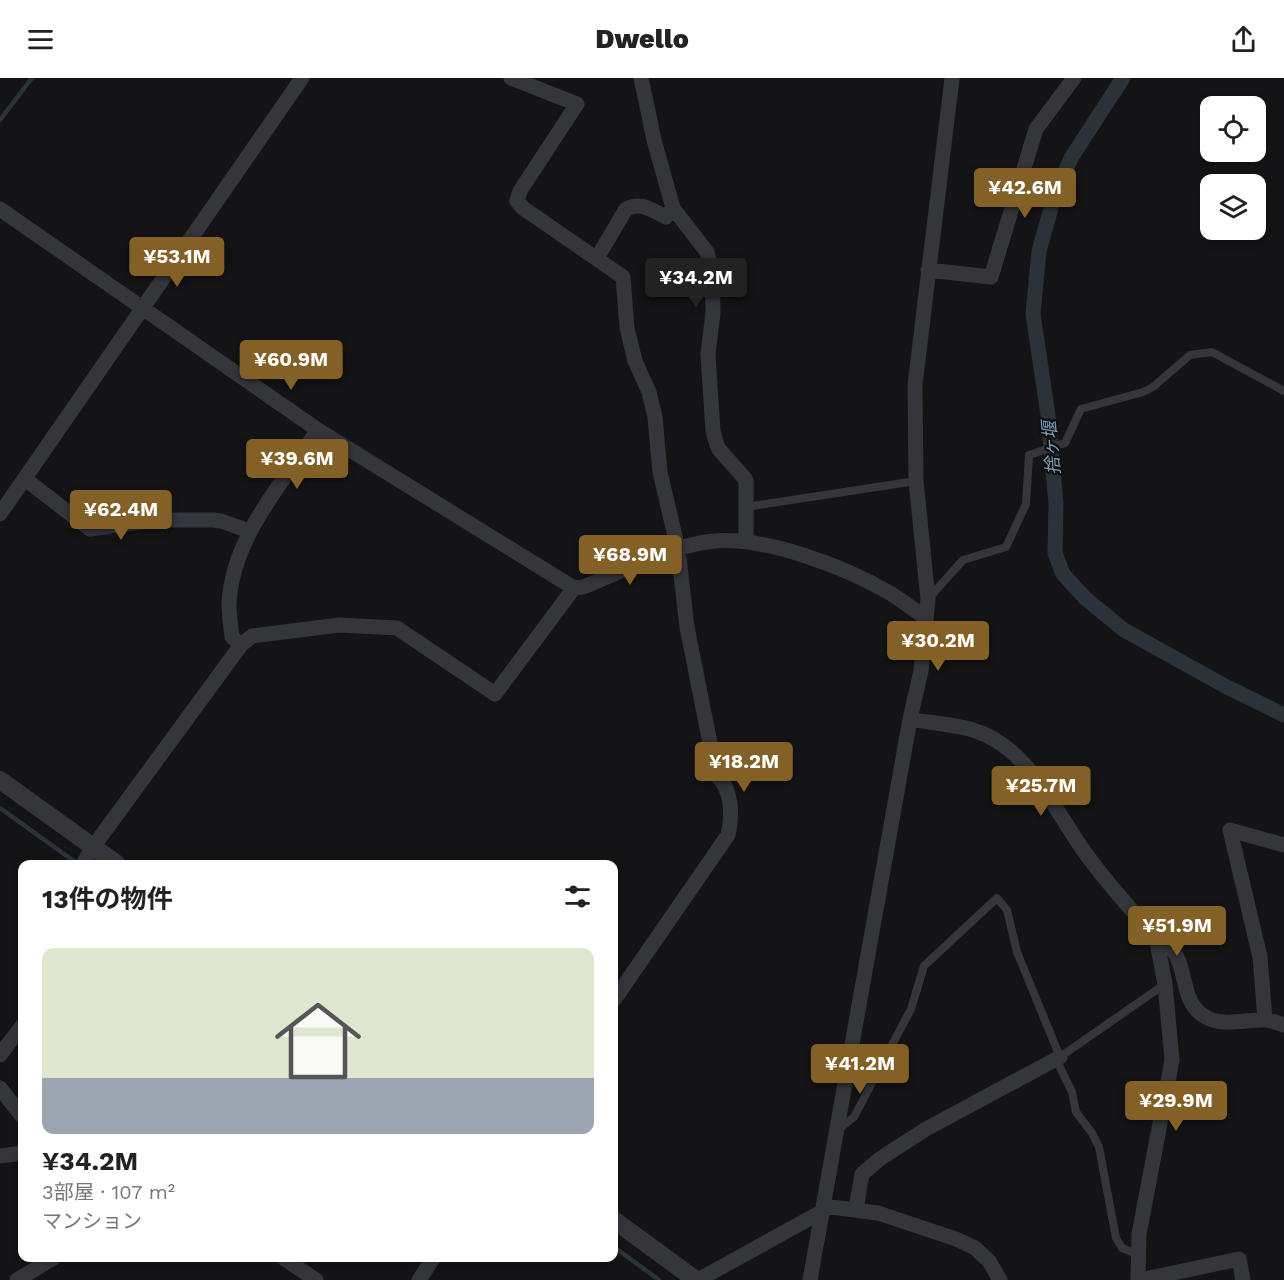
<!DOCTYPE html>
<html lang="ja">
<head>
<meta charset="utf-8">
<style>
	body { margin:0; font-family:"Work Sans","Noto Sans JP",sans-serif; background:#f2f2f2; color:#222; height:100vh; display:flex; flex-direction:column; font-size:22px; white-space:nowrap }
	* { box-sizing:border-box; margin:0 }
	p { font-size:20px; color:#767676 }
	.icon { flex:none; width:33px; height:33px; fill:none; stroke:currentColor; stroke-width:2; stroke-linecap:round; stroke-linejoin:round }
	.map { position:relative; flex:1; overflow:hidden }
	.details { position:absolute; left:18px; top:782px; width:600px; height:402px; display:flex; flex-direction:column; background:#fff; border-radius:12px; box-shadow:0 3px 9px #0003 }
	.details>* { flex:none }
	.buttons { position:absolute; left:1200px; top:18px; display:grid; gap:12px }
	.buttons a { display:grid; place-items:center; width:66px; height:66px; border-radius:12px; background:#fff; box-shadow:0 3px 9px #0003; font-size:30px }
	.price { position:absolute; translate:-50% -51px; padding:0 14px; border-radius:6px; background:#826026; color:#fff; font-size:20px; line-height:39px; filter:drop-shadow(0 2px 3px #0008) }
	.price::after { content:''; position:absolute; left:50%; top:36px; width:18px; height:14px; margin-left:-9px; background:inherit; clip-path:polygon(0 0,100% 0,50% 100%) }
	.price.current { background:#222; color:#fff }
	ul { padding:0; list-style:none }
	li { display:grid; align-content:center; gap:12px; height:318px; padding:0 24px }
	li+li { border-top:2px solid #e0e0e0 }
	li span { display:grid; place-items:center; height:186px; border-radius:12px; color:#555 }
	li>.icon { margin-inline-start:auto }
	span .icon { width:108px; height:108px; fill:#fffc; stroke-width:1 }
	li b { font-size:26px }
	h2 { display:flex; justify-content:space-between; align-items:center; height:72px; padding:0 24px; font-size:26px }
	header { display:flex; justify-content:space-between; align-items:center; height:78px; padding:0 24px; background:#fff; font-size:27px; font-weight:800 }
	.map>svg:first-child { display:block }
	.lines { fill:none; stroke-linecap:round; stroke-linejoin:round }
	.stream { stroke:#2a333a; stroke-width:4.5 }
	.canal { stroke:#2a333a; stroke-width:15 }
	.service { stroke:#35363b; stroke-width:8 }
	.minor { stroke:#35363b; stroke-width:15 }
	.tertiary { stroke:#35363b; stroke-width:18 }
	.labels { text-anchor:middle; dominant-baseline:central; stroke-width:4.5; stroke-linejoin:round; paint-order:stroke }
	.water-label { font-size:18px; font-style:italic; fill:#7b9bb3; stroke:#0f0f11 }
</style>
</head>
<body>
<header><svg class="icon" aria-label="menu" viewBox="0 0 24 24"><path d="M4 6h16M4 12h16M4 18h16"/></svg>Dwello<svg class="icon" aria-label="share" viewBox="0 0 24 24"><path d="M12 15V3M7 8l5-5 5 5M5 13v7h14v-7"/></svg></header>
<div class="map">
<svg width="1284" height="1202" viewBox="0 0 1284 1202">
	<rect width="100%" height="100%" fill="#141416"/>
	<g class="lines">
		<path class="stream" d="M 0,42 L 32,0
			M 0,730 L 78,786
			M 614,1169 L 659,1202"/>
		<path class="canal" d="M 1123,0 L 1071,80 L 1053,123 L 1039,173 L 1033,236 L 1048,337 L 1056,426 L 1055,475 L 1063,496 L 1085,520 L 1124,552 L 1225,608 L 1284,637"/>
		<path class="service" d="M 746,429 L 916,403
			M 929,520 L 963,482 L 1006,469 L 1026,426 L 1029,377 L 1065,365 L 1081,331 L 1143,314 L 1153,309 L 1190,277 L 1212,274 L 1284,313
			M 1056,981 L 1072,1014 L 1076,1034 L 1092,1055 L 1099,1069 L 1116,1160 L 1122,1170 L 1139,1177
			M 839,1051 L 854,1039 L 911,931 L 924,888 L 997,820 L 1007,832 L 1017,874 L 1060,979 L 1165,906"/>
		<path class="minor" d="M 511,0 L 577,26 L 520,113 L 517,123 L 523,130 L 623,199 L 627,250 L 635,283 L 649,314 L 655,339 L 660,394 L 678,471 L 687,549 L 710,665 C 711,674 709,686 714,694 C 716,698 721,701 723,705 C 732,719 732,741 728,757 L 614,922
			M 641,0 L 654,62 L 673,130 L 707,174 L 712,194 L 713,235 L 708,276 L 713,353 L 718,370 L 746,402 L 746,464
			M 0,131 L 318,352 L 574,510 L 583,509 C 623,493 672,467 714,463 C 766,459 843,488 888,514 C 902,522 914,532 926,540
			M 597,180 L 626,131 C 641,123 651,132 666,139 L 673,130
			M 928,192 L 991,199 L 1036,51 L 1074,0
			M 25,401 L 90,451 L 155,442 L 213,442 L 221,443 L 249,453
			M 0,436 L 302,0
			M 241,567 L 232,559 C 231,548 229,537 229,527 C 231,461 283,404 318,352
			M 910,641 C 930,645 953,646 973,652 C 1033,670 1056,739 1092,784 C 1111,809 1133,834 1154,857 C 1159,862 1167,865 1172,871 C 1188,891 1180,923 1204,938 C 1221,949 1244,942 1262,942 C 1269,941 1277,945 1284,947
			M 83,786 L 93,769 L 241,567 L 252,558 L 339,547 L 397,550 L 495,616 L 574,510
			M 1265,941 L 1260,879 L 1230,752 L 1284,767
			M 0,977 L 22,948
			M 0,1010 L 22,1038
			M 0,1078 L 22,1075
			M 824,1128 L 878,1135 L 956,1161 L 975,1170 L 989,1183 L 1000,1202
			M 856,1131 L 862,1096 L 881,1080 L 926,1051 L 1060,979
			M 282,1179 L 316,1202
			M 17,1202 L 55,1179
			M 419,1202 L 434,1179
			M 698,1202 L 823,1133
			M 810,1202 L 910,641 L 921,593 L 928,521 L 916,403 L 915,307 L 952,0
			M 1138,1202 L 1139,1156 L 1172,982 L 1165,906 L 1156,859
			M 1140,1202 L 1239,1181 L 1243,1202"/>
		<path class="tertiary" d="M 0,702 L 117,786
			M 614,1142 L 696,1202"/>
	</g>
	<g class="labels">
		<g class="water-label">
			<text transform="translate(1051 370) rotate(-95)">捨ヶ堰</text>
		</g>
	</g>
</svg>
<div class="buttons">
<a><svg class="icon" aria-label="locate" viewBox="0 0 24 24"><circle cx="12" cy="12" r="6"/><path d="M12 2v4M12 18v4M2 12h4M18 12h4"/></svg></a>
<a><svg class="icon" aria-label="layers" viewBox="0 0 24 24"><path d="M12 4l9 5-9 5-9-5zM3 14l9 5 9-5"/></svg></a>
</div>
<b class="price" style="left:1025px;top:141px">¥42.6M</b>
<b class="price" style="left:177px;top:210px">¥53.1M</b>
<b class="price current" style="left:696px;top:231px">¥34.2M</b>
<b class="price" style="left:291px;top:313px">¥60.9M</b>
<b class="price" style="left:297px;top:412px">¥39.6M</b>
<b class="price" style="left:121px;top:463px">¥62.4M</b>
<b class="price" style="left:630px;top:508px">¥68.9M</b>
<b class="price" style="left:938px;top:594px">¥30.2M</b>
<b class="price" style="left:744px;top:715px">¥18.2M</b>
<b class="price" style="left:1041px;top:739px">¥25.7M</b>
<b class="price" style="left:1177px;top:879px">¥51.9M</b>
<b class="price" style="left:860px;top:1017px">¥41.2M</b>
<b class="price" style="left:1176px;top:1054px">¥29.9M</b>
<section class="details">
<h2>13件の物件<svg class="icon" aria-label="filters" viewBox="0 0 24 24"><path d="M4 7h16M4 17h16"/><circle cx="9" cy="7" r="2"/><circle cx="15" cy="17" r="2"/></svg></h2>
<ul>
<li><span style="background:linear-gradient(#dfe7d0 70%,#9aa5b1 0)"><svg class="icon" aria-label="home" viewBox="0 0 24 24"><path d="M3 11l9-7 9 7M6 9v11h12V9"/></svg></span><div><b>¥34.2M</b><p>3部屋 · 107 m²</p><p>マンション</p></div></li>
</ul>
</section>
</div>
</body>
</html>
